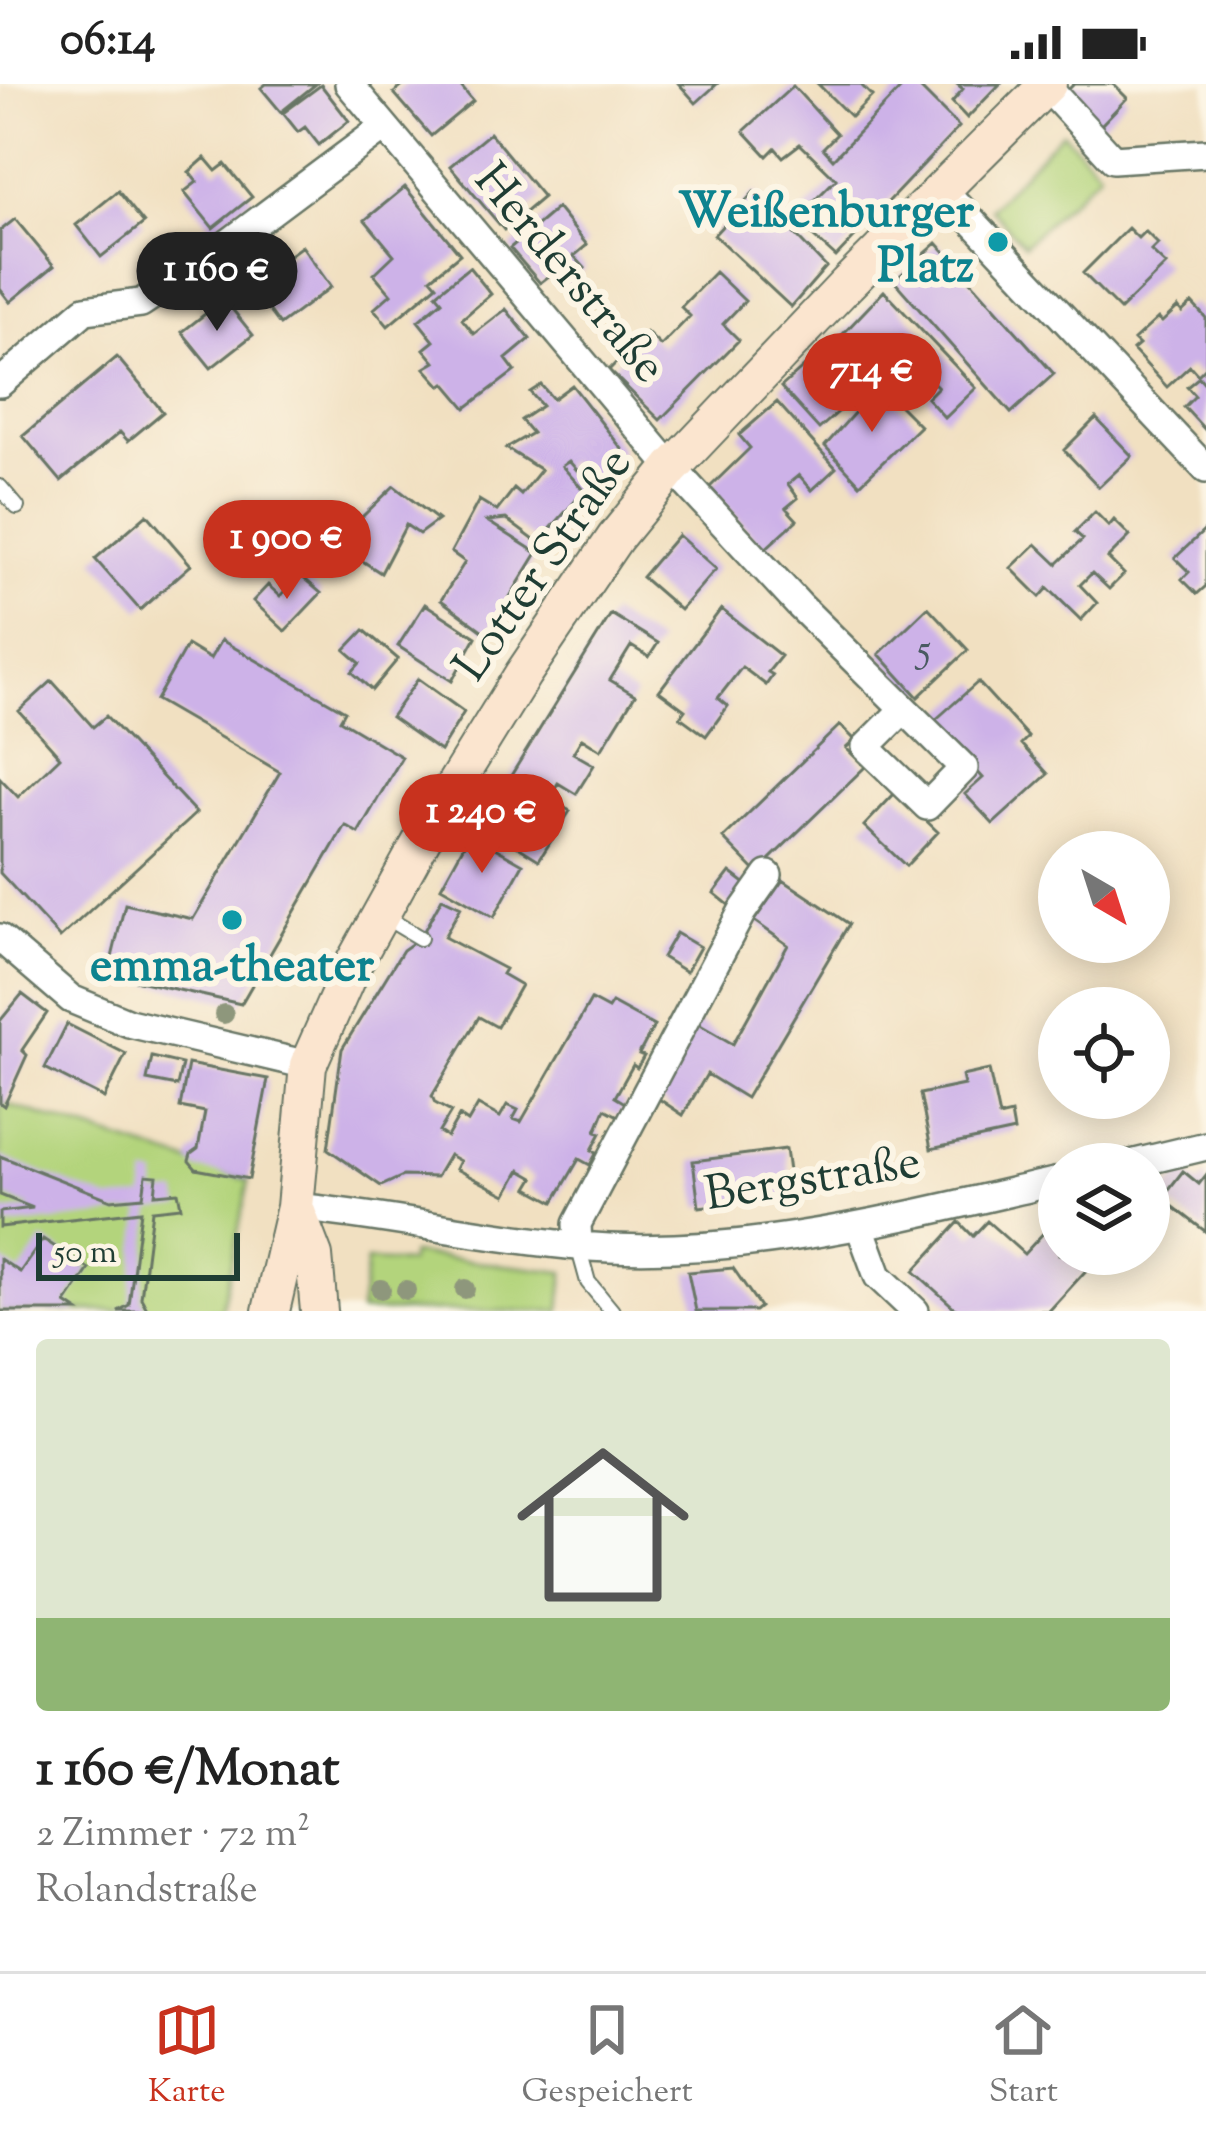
<!DOCTYPE html>
<html lang="de">
<head>
<meta charset="utf-8">
<style>
	body { margin:0; font-family:"Sorts Mill Goudy",serif; background:#f2f2f2; color:#222; height:100vh; display:flex; flex-direction:column; font-size:45px; white-space:nowrap }
	* { box-sizing:border-box; margin:0 }
	p { font-size:39px; color:#767676 }
	.icon { flex:none; width:66px; height:66px; fill:none; stroke:currentColor; stroke-width:2; stroke-linecap:round; stroke-linejoin:round }
	.map { position:relative; height:1227px; overflow:hidden }
	.sheet { display:flex; flex-direction:column; background:#fff; flex:1 }
	.sheet>* { flex:none }
	.needle { width:78px; rotate:141deg }
	.fabs { position:absolute; left:1038px; top:747px; display:grid; gap:24px }
	.fabs a { display:grid; place-items:center; width:132px; height:132px; border-radius:50%; background:#fff; box-shadow:0 6px 30px #0003; font-size:60px }
	.scale { position:absolute; left:36px; bottom:30px; width:204px; box-sizing:border-box; padding-left:12px; border:6px solid #1f3d34; border-top:0; font-size:33px; line-height:42px; white-space:nowrap; color:#1f3d34; -webkit-text-stroke:9px #fcf5e5; paint-order:stroke }
	.price { position:absolute; translate:-50% -102px; padding:0 27px; border-radius:42px; background:#c8321e; color:#fff; font-size:39px; line-height:78px; filter:drop-shadow(0 3px 6px #0008) }
	.price::after { content:''; position:absolute; left:50%; top:72px; width:36px; height:27px; margin-left:-18px; background:inherit; clip-path:polygon(0 0,100% 0,50% 100%) }
	.price.on { background:#222; color:#fff }
	ul { padding:0; list-style:none }
	li { display:grid; align-content:center; gap:24px; height:636px; padding:0 36px }
	li+li { border-top:3px solid #e0e0e0 }
	li span { display:grid; place-items:center; height:372px; border-radius:12px; color:#555 }
	li>.icon { margin-inline-start:auto }
	span .icon { width:216px; height:216px; fill:#fffc; stroke-width:1 }
	li b { font-size:51px }
	.status { display:flex; justify-content:space-between; align-items:center; height:84px; padding:0 60px; background:#fff; direction:ltr }
	.status svg { height:33px; fill:currentColor }
	.tabs { display:flex; justify-content:space-around; align-items:center; height:168px; border-top:3px solid #e0e0e0; background:#fff; font-size:33px; color:#767676 }
	.tabs a { display:grid; justify-items:center; gap:6px }
	.tabs .on { color:#c8321e }
	.map>svg:first-child { display:block }
	.green { fill:#b3d47c; stroke:#698858; stroke-width:3 }
	.building { fill:#cdb2e8 }
	.lines { fill:none; stroke-linecap:round; stroke-linejoin:round }
	.lane-casing { stroke:#687665; stroke-width:18 }
	.street-casing { stroke:#687665; stroke-width:32 }
	.secondary-casing { stroke:#687665; stroke-width:40 }
	.lane { stroke:#fff; stroke-width:14 }
	.street { stroke:#fff; stroke-width:27 }
	.secondary { stroke:#fbe5cf; stroke-width:36 }
	.tree { fill:#8e977b }
	.culture-dot { fill:#0f9aa8; stroke:#fcf5e5; stroke-width:4.5 }
	.labels { text-anchor:middle; dominant-baseline:central; stroke-width:12; stroke-linejoin:round; paint-order:stroke }
	.number-label { font-size:42px; fill:#4a5a61 }
	.culture-label { font-size:48px; font-weight:bold; fill:#0d838f; stroke:#fcf5e5; text-anchor:end }
	.street-label { font-size:48px; fill:#1f3d34; stroke:#fcf5e5 }
</style>
</head>
<body>
<div class="status"><b>06:14</b><svg viewBox="0 0 49 12"><path d="M0 12V9h3v3zM5 12V6h3v6zM10 12V3h3v9zM15 12V0h3v12zM26 1h20v11H26zM47 4h2v5h-2z"/></svg></div>
<div class="map">
<svg width="1206" height="1227" viewBox="0 0 1206 1227">
	<rect width="100%" height="100%" fill="#fcf5e5"/>
	<filter id="ink" filterUnits="userSpaceOnUse"><feTurbulence type="fractalNoise" baseFrequency=".00833" numOctaves="2"/><feDisplacementMap in="SourceGraphic" scale="24" xChannelSelector="R" yChannelSelector="G"/><feConvolveMatrix kernelMatrix="1 2 1 2 8 2 1 2 1" color-interpolation-filters="sRGB"/></filter>
	<filter id="wash" filterUnits="userSpaceOnUse"><feTurbulence type="fractalNoise" baseFrequency=".004" numOctaves="4" result="noise"/><feDisplacementMap in="SourceGraphic" scale="48" xChannelSelector="R" yChannelSelector="G"/><feGaussianBlur stdDeviation="2.7" result="paint"/><feColorMatrix in="noise" values="0 0 0 0 0 0 0 0 0 0 0 0 0 0 0 0 0 1.4 0 .05"/><feComposite in="paint" operator="in"/></filter>
	<g filter="url(#wash)">
		<rect width="100%" height="100%" fill="#f1e0c1"/>
		<path class="green" d="M 1062,48 L 1100,88 L 1024,161 L 990,124 Z
			M 0,1018 L 249,1097 L 221,1227 L 0,1227 Z
			M 411,1170 L 564,1188 L 560,1227 L 360,1227 L 367,1177 L 409,1179 Z"/>
		<g id="blocks">
			<path class="building" d="M 266,0 L 316,0 L 281,28 L 261,4 Z
				M 405,0 L 459,0 L 473,17 L 431,52 L 394,9 Z
				M 679,0 L 717,0 L 696,19 Z
				M 818,0 L 860,0 L 872,12 L 851,33 Z
				M 905,0 L 916,0 L 959,43 L 836,173 L 795,136 L 836,95 L 800,60 L 783,73 L 775,64 L 767,72 L 744,47 L 793,2 L 837,50 L 823,64 L 833,75 Z
				M 957,0 L 1000,0 L 967,34 L 952,18 L 963,5 Z
				M 1074,0 L 1113,0 L 1127,14 L 1100,42 L 1066,8 Z
				M 321,1 L 349,37 L 319,61 L 305,43 L 298,48 L 283,29 Z
				M 490,49 L 543,113 L 504,146 L 450,82 Z
				M 205,74 L 216,87 L 225,80 L 252,113 L 213,144 L 184,108 L 197,98 L 189,88 Z
				M 405,103 L 460,170 L 431,194 L 437,201 L 388,242 L 374,225 L 391,210 L 374,190 L 394,171 L 365,136 Z
				M 118,107 L 144,139 L 101,173 L 76,141 Z
				M 754,108 L 826,183 L 791,223 L 714,151 Z
				M 557,124 L 587,161 L 574,172 L 585,184 L 565,201 L 554,188 L 540,199 L 510,164 Z
				M 15,135 L 54,182 L 10,218 L 0,205 L 0,147 Z
				M 1128,144 L 1138,154 L 1145,147 L 1158,160 L 1151,167 L 1166,181 L 1120,226 L 1083,189 Z
				M 937,159 L 1054,290 L 1011,329 L 894,197 Z
				M 302,162 L 331,203 L 280,241 L 244,192 L 260,181 L 266,188 Z
				M 469,183 L 491,210 L 462,235 L 474,250 L 506,225 L 530,255 L 506,275 L 515,287 L 466,324 L 445,299 L 441,302 L 425,284 L 435,278 L 424,265 L 434,257 L 418,237 L 442,217 L 436,210 Z
				M 715,188 L 745,217 L 723,240 L 739,256 L 660,336 L 609,286 L 646,248 L 661,262 L 690,232 L 681,223 Z
				M 884,207 L 976,304 L 945,334 L 927,314 L 938,303 L 912,278 L 893,298 L 843,250 Z
				M 224,215 L 253,251 L 211,284 L 182,248 Z
				M 1192,219 L 1206,234 L 1206,283 L 1198,291 L 1190,282 L 1167,303 L 1133,266 L 1139,261 L 1134,256 L 1158,234 L 1162,238 L 1178,223 L 1182,228 Z
				M 825,264 L 863,306 L 819,345 L 781,303 Z
				M 117,273 L 163,328 L 128,357 L 120,348 L 61,397 L 23,352 Z
				M 1199,293 L 1206,301 L 1206,347 L 1184,323 L 1195,312 L 1187,303 Z
				M 541,301 L 553,315 L 572,301 L 622,365 L 609,382 L 614,389 L 606,401 L 588,399 L 569,377 L 562,382 L 584,407 L 538,459 L 506,435 L 487,437 L 537,469 L 487,550 L 441,516 L 465,478 L 451,468 L 479,416 L 497,427 L 514,405 L 521,411 L 541,386 L 506,364 L 532,349 L 521,336 L 542,322 L 530,308 Z
				M 879,301 L 920,342 L 860,400 L 825,362 Z
				M 777,318 L 836,384 L 812,406 L 799,391 L 788,400 L 798,414 L 786,424 L 797,436 L 765,465 L 710,403 L 750,364 L 739,351 Z
				M 1096,334 L 1132,372 L 1099,403 L 1064,366 Z
				M 394,402 L 438,436 L 419,450 L 406,441 L 381,489 L 335,459 Z
				M 1095,428 L 1109,442 L 1114,436 L 1130,452 L 1108,474 L 1124,490 L 1109,505 L 1092,489 L 1080,501 L 1097,519 L 1081,536 L 1048,504 L 1040,513 L 1011,484 L 1036,460 L 1057,480 L 1083,455 L 1075,448 Z
				M 147,430 L 191,481 L 140,526 L 95,475 Z
				M 1206,445 L 1206,502 L 1197,510 L 1182,495 L 1189,488 L 1175,474 Z
				M 678,451 L 716,485 L 680,526 L 642,493 Z
				M 300,491 L 321,509 L 285,547 L 253,517 L 268,501 L 280,512 Z
				M 425,520 L 476,553 L 452,597 L 398,562 Z
				M 928,523 L 968,566 L 918,613 L 879,570 Z
				M 721,525 L 781,572 L 768,588 L 773,591 L 766,601 L 742,583 L 718,614 L 728,622 L 706,652 L 680,633 L 685,626 L 659,607 Z
				M 611,530 L 658,559 L 649,573 L 631,562 L 610,596 L 635,611 L 601,666 L 582,654 L 573,669 L 594,681 L 576,710 L 558,699 L 549,714 L 570,727 L 539,776 L 481,740 Z
				M 364,546 L 398,575 L 372,606 L 352,588 L 360,579 L 345,566 Z
				M 221,556 L 345,627 L 340,636 L 402,673 L 358,749 L 345,741 L 241,920 L 108,890 L 125,820 L 193,835 L 280,688 L 156,616 L 187,561 L 210,575 Z
				M 418,595 L 464,628 L 440,667 L 391,633 Z
				M 52,597 L 93,643 L 106,632 L 196,729 L 60,854 L 0,789 L 0,694 L 18,713 L 60,673 L 19,627 Z
				M 978,598 L 1028,653 L 1021,660 L 1048,690 L 993,740 L 965,710 L 983,694 L 933,638 Z
				M 840,641 L 855,656 L 846,664 L 865,683 L 770,775 L 774,780 L 760,792 L 723,754 Z
				M 896,708 L 938,748 L 906,782 L 864,742 Z
				M 470,750 L 523,780 L 494,833 L 441,803 Z
				M 730,788 L 751,804 L 735,826 L 714,809 Z
				M 783,796 L 849,840 L 746,1014 L 707,990 L 683,1031 L 656,1013 L 695,938 L 733,960 L 788,861 L 754,837 Z
				M 442,814 L 461,823 L 444,853 L 505,885 L 502,890 L 521,901 L 497,943 L 479,933 L 432,1012 L 435,1019 L 451,1028 L 439,1048 L 447,1053 L 459,1032 L 468,1038 L 478,1021 L 500,1033 L 507,1021 L 518,1026 L 513,1035 L 521,1038 L 591,916 L 608,925 L 612,919 L 654,942 L 639,970 L 644,972 L 637,984 L 633,981 L 615,1013 L 625,1019 L 618,1032 L 605,1025 L 596,1047 L 601,1049 L 592,1066 L 597,1068 L 590,1081 L 579,1075 L 554,1118 L 528,1104 L 534,1094 L 520,1086 L 506,1111 L 456,1085 L 460,1077 L 449,1071 L 436,1093 L 403,1092 L 381,1102 L 328,1065 L 342,965 L 403,866 L 420,854 Z
				M 676,849 L 700,863 L 686,888 L 662,873 Z
				M 22,910 L 47,929 L 22,966 L 27,971 L 4,1022 L 0,1019 L 0,937 Z
				M 67,940 L 126,970 L 104,1014 L 45,984 Z
				M 152,973 L 182,980 L 177,1002 L 147,996 Z
				M 188,980 L 268,995 L 249,1095 L 196,1085 L 189,1077 L 191,1070 L 198,1065 L 205,1028 L 180,1023 Z
				M 989,986 L 999,1033 L 1011,1030 L 1014,1047 L 931,1065 L 920,1010 L 964,1001 L 962,992 Z
				M 786,1065 L 792,1111 L 699,1123 L 693,1077 Z
				M 0,1072 L 111,1116 L 143,1113 L 146,1091 L 157,1092 L 155,1110 L 178,1108 L 181,1123 L 152,1126 L 141,1214 L 148,1227 L 118,1227 L 129,1221 L 141,1127 L 0,1143 L 0,1128 L 33,1124 L 0,1111 Z
				M 1183,1087 L 1199,1100 L 1206,1091 L 1206,1148 L 1162,1114 Z
				M 1059,1132 L 1059,1170 L 1101,1170 L 1049,1227 L 958,1227 L 914,1187 L 959,1138 L 973,1152 L 987,1137 L 1024,1170 Z
				M 43,1155 L 89,1185 L 66,1219 L 78,1227 L 0,1227 L 0,1175 L 20,1188 Z
				M 733,1184 L 760,1223 L 755,1227 L 696,1227 L 688,1188 Z"/>
		</g>
	</g>
	<g filter="url(#ink)">
		<use href="#blocks" fill-opacity="0" stroke="#687665" stroke-width="3"/>
		<g class="lines">
			<defs>
				<path id="lane" d="M 0,403 L 17,423
					M 385,833 L 420,854
					M 578,1162 L 588,1198 L 612,1227"/>
				<path id="street" d="M 349,0 L 672,384 L 799,521 L 964,684 L 927,722 L 866,663 L 904,625
					M 1044,0 L 1113,75 L 1206,69
					M 943,106 L 1206,385
					M 0,299 L 85,226 L 141,219 L 210,173 L 384,43
					M 0,854 L 71,915 L 129,939 L 308,981
					M 1131,1080 L 1206,1062
					M 295,1123 C 389,1132 483,1154 578,1162 C 741,1176 901,1133 1059,1097
					M 860,1143 L 878,1192 L 915,1227
					M 578,1162 L 577,1140 L 742,828 L 768,791"/>
				<path id="secondary" d="M 295,1123 L 314,1172 L 319,1227
					M 271,1227 L 295,1123 L 308,981 L 350,886 L 434,734 L 523,590 L 615,454 L 672,384 L 847,200 L 1048,0"/>
			</defs>
			<use href="#lane" class="lane-casing"/>
			<use href="#street" class="street-casing"/>
			<use href="#secondary" class="secondary-casing"/>
			<use href="#lane" class="lane"/>
			<use href="#street" class="street"/>
			<use href="#secondary" class="secondary"/>
		</g>
		<g class="tree">
			<circle cx="224" cy="930" r="10"/>
			<circle cx="381" cy="1205" r="10"/>
			<circle cx="465" cy="1205" r="10"/>
			<circle cx="406" cy="1206" r="10"/>
		</g>
	</g>
	<g class="culture-dot">
		<circle cx="998" cy="158" r="12"/>
		<circle cx="232" cy="836" r="12"/>
	</g>
	<g class="labels">
		<g class="number-label">
			<text x="924" y="568">5</text>
		</g>
		<g class="culture-label">
			<text x="974" y="130">Weißenburger<tspan x="974" dy="55">Platz</tspan></text>
			<text x="232" y="884" text-anchor="middle">emma-theater</text>
		</g>
		<g class="street-label">
			<text transform="translate(568 191) rotate(50)">Herderstraße</text>
			<text transform="translate(545 482) rotate(-55)">Lotter Straße</text>
			<text transform="translate(813 1097) rotate(-9)">Bergstraße</text>
		</g>
	</g>
</svg>
<div class="fabs">
<a><svg class="needle" viewBox="-14 -14 28 28"><path d="M0-13l5 13h-10z" fill="#e53935"/><path d="M0 13l5-13h-10z" fill="#767676"/></svg></a>
<a><svg class="icon" aria-label="locate" viewBox="0 0 24 24"><circle cx="12" cy="12" r="6"/><path d="M12 2v4M12 18v4M2 12h4M18 12h4"/></svg></a>
<a><svg class="icon" aria-label="layers" viewBox="0 0 24 24"><path d="M12 4l9 5-9 5-9-5zM3 14l9 5 9-5"/></svg></a>
</div>
<div class="scale">50 m</div>
<b class="price on" style="left:217px;top:250px">1 160 €</b>
<b class="price" style="left:872px;top:351px">714 €</b>
<b class="price" style="left:287px;top:518px">1 900 €</b>
<b class="price" style="left:482px;top:792px">1 240 €</b>
</div>
<section class="sheet">
<ul>
<li><span style="background:linear-gradient(#dfe7d0 75%,#8fb573 0)"><svg class="icon" aria-label="home" viewBox="0 0 24 24"><path d="M3 11l9-7 9 7M6 9v11h12V9"/></svg></span><div><b>1 160 €/Monat</b><p>2 Zimmer · 72 m²</p><p>Rolandstraße</p></div></li>
</ul>
</section>
<nav class="tabs">
<a class="on"><svg class="icon" aria-label="map" viewBox="0 0 24 24"><path d="M3 6l6-2 6 2 6-2v14l-6 2-6-2-6 2zM9 4v14M15 6v14"/></svg>Karte</a>
<a><svg class="icon" aria-label="saved" viewBox="0 0 24 24"><path d="M7 4h10v16l-5-4-5 4z"/></svg>Gespeichert</a>
<a><svg class="icon" aria-label="home" viewBox="0 0 24 24"><path d="M3 11l9-7 9 7M6 9v11h12V9"/></svg>Start</a>
</nav>
</body>
</html>
